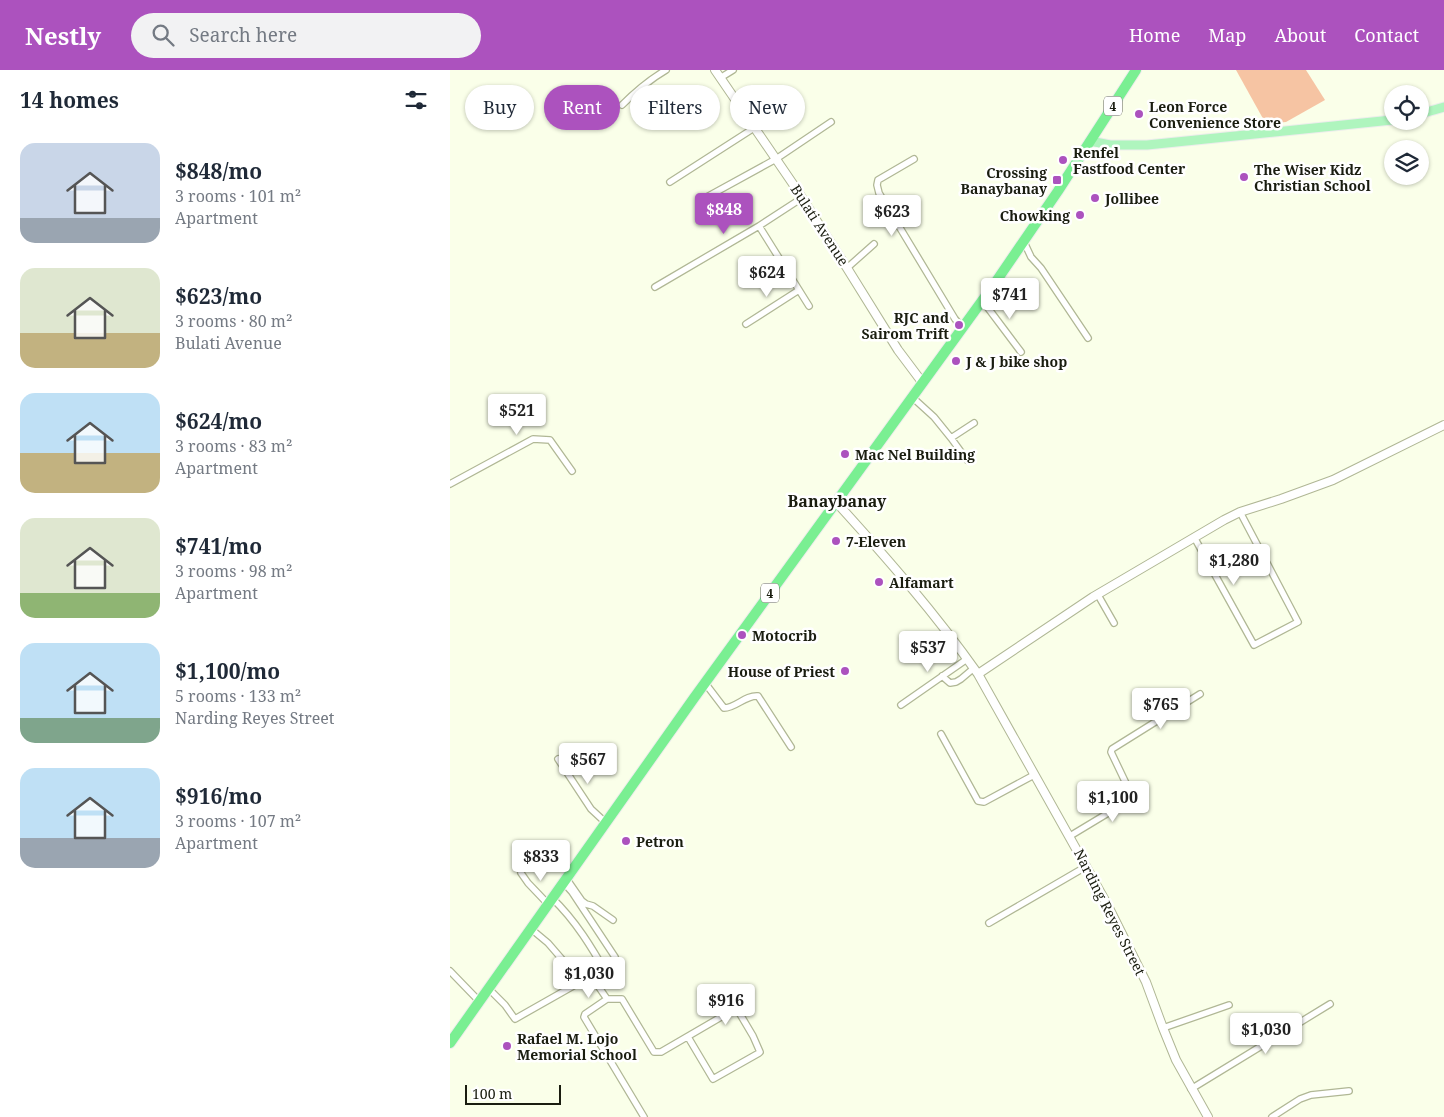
<!DOCTYPE html>
<html lang="en">
<head>
<meta charset="utf-8">
<style>
	body { margin:0; font-family:"Noto Serif",serif; background:#f2f2f3; color:#1f2937; height:100vh; display:flex; flex-direction:column; font-size:19px; white-space:nowrap }
	* { box-sizing:border-box; margin:0 }
	p { font-size:16px; color:#747a83 }
	.icon { flex:none; width:28px; height:28px; fill:none; stroke:currentColor; stroke-width:2; stroke-linecap:round; stroke-linejoin:round }
	.map { position:relative; flex:1; overflow:hidden }
	.details { display:flex; flex-direction:column; background:#fff; width:450px }
	.details>* { flex:none }
	.banner { position:absolute; left:15px; top:15px; width:475px; height:45px; display:flex; gap:10px }
	.tools { position:absolute; left:934px; top:15px; display:grid; gap:10px }
	.tools a { display:grid; place-items:center; width:45px; height:45px; border-radius:50%; background:#fff; box-shadow:0 1px 4px #0004; font-size:25px }
	.scale { position:absolute; left:15px; bottom:12px; width:96px; box-sizing:border-box; padding-left:5px; border:2px solid #1a1d10; border-top:0; font-size:14px; line-height:18px; white-space:nowrap; color:#1a1d10; -webkit-text-stroke:4px #fff; paint-order:stroke }
	.price { position:absolute; translate:-50% -42px; padding:0 11px; border-radius:5px; background:#fff; color:#222; font-size:16px; line-height:32px; filter:drop-shadow(0 1px 2px #0008) }
	.price::after { content:''; position:absolute; left:50%; top:30px; width:15px; height:11px; margin-left:-8px; background:inherit; clip-path:polygon(0 0,100% 0,50% 100%) }
	.price.current { background:#ac52be; color:#fff }
	ul { padding:0; list-style:none }
	li { display:flex; align-items:center; gap:15px; height:125px; padding:0 20px }
	li span { display:grid; place-items:center; flex:none; width:140px; height:100px; border-radius:15px; color:#555 }
	li>.icon { margin-inline-start:auto }
	span .icon { width:60px; height:60px; fill:#fffc; stroke-width:1 }
	li b { font-size:21px }
	h2 { display:flex; justify-content:space-between; align-items:center; height:60px; padding:0 20px; font-size:21px }
	.pill { padding:0 18px; border-radius:22px; background:#fff; box-shadow:0 1px 4px #0004; font-size:18px; line-height:45px }
	.pill.current { background:#ac52be; color:#fff }
	header { display:flex; align-items:center; gap:30px; box-sizing:border-box; height:70px; padding:0 25px; background:#ac52be; color:#fff }
	header strong { font-size:24px }
	nav { display:flex; gap:28px; margin-inline-start:auto; font-size:18px }
	.search { width:350px; height:45px; background:#f2f2f3; display:flex; align-items:center; gap:12px; box-sizing:border-box; padding:0 18px; border-radius:28px; color:#747a83; font-size:19px }
	main { display:flex; flex:1; min-height:0 }
	.map>svg:first-child { display:block }
	.green { fill:#f6c4a3 }
	.lines { fill:none; stroke-linecap:round; stroke-linejoin:round }
	.street-casing { stroke:#b0b795; stroke-width:8 }
	.secondary-casing { stroke:#b0b795; stroke-width:10 }
	.primary-casing { stroke:#ededec; stroke-width:11 }
	.highway-casing { stroke:#ededec; stroke-width:12 }
	.street { stroke:#fff; stroke-width:5.5 }
	.secondary { stroke:#fff; stroke-width:8 }
	.primary { stroke:#aff5be; stroke-width:9 }
	.highway { stroke:#7aef92; stroke-width:10 }
	.poi-dot { fill:#ac52be; stroke:#fff; stroke-width:2 }
	.labels { text-anchor:middle; dominant-baseline:central; stroke-width:5; stroke-linejoin:round; paint-order:stroke }
	.shield { fill:#fff; stroke:#5f6158; stroke-width:1 }
	.shield-label { font-size:12px; font-weight:bold; fill:#1a1d10 }
	.poi-label { font-size:14px; font-weight:bold; fill:#1a1d10; stroke:#fff; text-anchor:start }
	.street-label { font-size:14px; fill:#1a1d10; stroke:#fff }
	.quarter-label { font-size:16px; font-weight:bold; fill:#1a1d10; stroke:#fff }
</style>
</head>
<body>
<header>
<strong>Nestly</strong>
<div class="search"><svg class="icon" aria-label="search" viewBox="0 0 24 24"><circle cx="10" cy="10" r="6"/><path d="M15 15l6 6"/></svg>Search here</div>
<nav><a>Home</a><a>Map</a><a>About</a><a>Contact</a></nav>
</header>
<main>
<section class="details">
<h2>14 homes<svg class="icon" aria-label="filters" viewBox="0 0 24 24"><path d="M4 7h16M4 17h16"/><circle cx="9" cy="7" r="2"/><circle cx="15" cy="17" r="2"/></svg></h2>
<ul>
<li><span style="background:linear-gradient(#c9d6e8 75%,#9aa5b1 0)"><svg class="icon" aria-label="home" viewBox="0 0 24 24"><path d="M3 11l9-7 9 7M6 9v11h12V9"/></svg></span><div><b>$848/mo</b><p>3 rooms · 101 m²</p><p>Apartment</p></div></li>
<li><span style="background:linear-gradient(#dfe7d0 65%,#c2b280 0)"><svg class="icon" aria-label="home" viewBox="0 0 24 24"><path d="M3 11l9-7 9 7M6 9v11h12V9"/></svg></span><div><b>$623/mo</b><p>3 rooms · 80 m²</p><p>Bulati Avenue</p></div></li>
<li><span style="background:linear-gradient(#bfe0f5 60%,#c2b280 0)"><svg class="icon" aria-label="home" viewBox="0 0 24 24"><path d="M3 11l9-7 9 7M6 9v11h12V9"/></svg></span><div><b>$624/mo</b><p>3 rooms · 83 m²</p><p>Apartment</p></div></li>
<li><span style="background:linear-gradient(#dfe7d0 75%,#8fb573 0)"><svg class="icon" aria-label="home" viewBox="0 0 24 24"><path d="M3 11l9-7 9 7M6 9v11h12V9"/></svg></span><div><b>$741/mo</b><p>3 rooms · 98 m²</p><p>Apartment</p></div></li>
<li><span style="background:linear-gradient(#bfe0f5 75%,#7fa58c 0)"><svg class="icon" aria-label="home" viewBox="0 0 24 24"><path d="M3 11l9-7 9 7M6 9v11h12V9"/></svg></span><div><b>$1,100/mo</b><p>5 rooms · 133 m²</p><p>Narding Reyes Street</p></div></li>
<li><span style="background:linear-gradient(#bfe0f5 70%,#9aa5b1 0)"><svg class="icon" aria-label="home" viewBox="0 0 24 24"><path d="M3 11l9-7 9 7M6 9v11h12V9"/></svg></span><div><b>$916/mo</b><p>3 rooms · 107 m²</p><p>Apartment</p></div></li>
</ul>
</section>
<div class="map">
<svg width="994" height="1047" viewBox="0 0 994 1047">
	<rect width="100%" height="100%" fill="#faffe9"/>
	<path class="green" d="M 786,0 L 856,0 L 875,30 L 836,52 L 816,54 Z"/>
	<g class="lines">
		<defs>
			<path id="street" d="M 270,8 L 283,0
				M 172,35 C 186,21 199,10 216,0
				M 464,89 L 428,110 L 427,115 L 429,123 L 441,143 L 505,249 L 512,257
				M 220,112 L 304,58 L 348,28
				M 255,128 L 326,89 L 381,52
				M 309,156 L 359,236
				M 574,172 L 581,187 L 591,198 L 638,268
				M 397,198 L 424,174
				M 205,217 L 309,156 L 352,128
				M 532,230 L 571,282
				M 296,254 L 349,220
				M 462,327 L 484,347 L 501,368 L 524,353
				M 501,368 L 517,390
				M 0,414 L 83,369 L 100,370 L 122,401
				M 744,467 L 804,575 L 848,552 L 790,442
				M 648,525 L 664,553
				M 492,606 L 500,613 L 506,612 L 511,609 L 524,598
				M 255,613 L 274,638 C 286,638 295,625 308,626 L 341,677
				M 451,635 L 517,589
				M 491,664 L 528,731 L 534,732 L 584,705
				M 108,689 L 141,739 L 155,752
				M 620,766 L 683,728 L 661,682 L 662,679 L 750,624
				M 71,803 L 78,813 L 98,834
				M 116,808 L 132,831 L 136,834 L 143,836 L 163,850
				M 113,812 L 122,822 L 165,887
				M 102,828 C 126,851 142,878 158,906
				M 539,853 L 637,796
				M 80,858 L 98,873 L 117,895
				M 0,901 L 30,932
				M 38,918 L 55,935 L 65,949 L 139,907 L 142,907 L 157,929 L 135,944 L 134,947 L 194,1047
				M 157,929 L 172,929 L 204,982 L 211,982 L 283,940 L 287,939 L 303,966 L 310,982 L 309,983 L 263,1009 L 238,967
				M 713,958 L 779,935
				M 741,1019 L 880,934
				M 822,1047 L 850,1029 L 861,1025 L 899,1021"/>
			<path id="secondary" d="M 265,0 L 343,114 L 397,198 L 448,280 L 472,312
				M 386,432 C 436,487 485,543 528,604 L 657,834 L 696,912 L 713,958 L 726,990 L 758,1047
				M 528,604 L 643,527 L 774,450 L 790,442 L 831,429 L 883,410 L 994,355"/>
			<path id="primary" d="M 970,44 L 994,37
				M 640,71 L 660,75 L 697,75 L 942,50"/>
			<path id="highway" d="M 0,973 L 244,628 L 545,213 L 608,121 L 686,0"/>
		</defs>
		<use href="#street" class="street-casing"/>
		<use href="#secondary" class="secondary-casing"/>
		<use href="#primary" class="primary-casing"/>
		<use href="#highway" class="highway-casing"/>
		<use href="#street" class="street"/>
		<use href="#secondary" class="secondary"/>
		<use href="#primary" class="primary"/>
		<use href="#highway" class="highway"/>
	</g>
	<g class="poi-dot">
		<circle cx="689" cy="44" r="5"/>
		<circle cx="613" cy="90" r="5"/>
		<circle cx="794" cy="107" r="5"/>
		<rect x="602" y="105" width="10" height="10" rx="2.5"/>
		<circle cx="645" cy="128" r="5"/>
		<circle cx="630" cy="145" r="5"/>
		<circle cx="509" cy="255" r="5"/>
		<circle cx="506" cy="291" r="5"/>
		<circle cx="395" cy="384" r="5"/>
		<circle cx="386" cy="471" r="5"/>
		<circle cx="429" cy="512" r="5"/>
		<circle cx="292" cy="565" r="5"/>
		<circle cx="395" cy="601" r="5"/>
		<circle cx="176" cy="771" r="5"/>
		<circle cx="57" cy="976" r="5"/>
	</g>
	<g class="labels">
		<g class="shield">
			<rect x="654" y="26.5" width="18" height="19" rx="4"/>
			<rect x="311" y="513.5" width="18" height="19" rx="4"/>
		</g>
		<g class="shield-label">
			<text x="663" y="36">4</text>
			<text x="320" y="523">4</text>
		</g>
		<g class="poi-label">
			<text x="699" y="36">Leon Force<tspan x="699" dy="16">Convenience Store</tspan></text>
			<text x="623" y="82">Renfel<tspan x="623" dy="16">Fastfood Center</tspan></text>
			<text x="804" y="99">The Wiser Kidz<tspan x="804" dy="16">Christian School</tspan></text>
			<text x="597" y="102" text-anchor="end">Crossing<tspan x="597" dy="16">Banaybanay</tspan></text>
			<text x="655" y="128">Jollibee</text>
			<text x="620" y="145" text-anchor="end">Chowking</text>
			<text x="499" y="247" text-anchor="end">RJC and<tspan x="499" dy="16">Sairom Trift</tspan></text>
			<text x="516" y="291">J &amp; J bike shop</text>
			<text x="405" y="384">Mac Nel Building</text>
			<text x="396" y="471">7-Eleven</text>
			<text x="439" y="512">Alfamart</text>
			<text x="302" y="565">Motocrib</text>
			<text x="385" y="601" text-anchor="end">House of Priest</text>
			<text x="186" y="771">Petron</text>
			<text x="67" y="968">Rafael M. Lojo<tspan x="67" dy="16">Memorial School</tspan></text>
		</g>
		<g class="street-label">
			<text transform="translate(370 155) rotate(57)">Bulati Avenue</text>
			<text transform="translate(660 842) rotate(63)">Narding Reyes Street</text>
		</g>
		<g class="quarter-label">
			<text x="387" y="431">Banaybanay</text>
		</g>
	</g>
</svg>
<div class="tools">
<a><svg class="icon" aria-label="locate" viewBox="0 0 24 24"><circle cx="12" cy="12" r="6"/><path d="M12 2v4M12 18v4M2 12h4M18 12h4"/></svg></a>
<a><svg class="icon" aria-label="layers" viewBox="0 0 24 24"><path d="M12 4l9 5-9 5-9-5zM3 14l9 5 9-5"/></svg></a>
</div>
<div class="scale">100 m</div>
<b class="price current" style="left:274px;top:165px">$848</b>
<b class="price" style="left:442px;top:167px">$623</b>
<b class="price" style="left:317px;top:228px">$624</b>
<b class="price" style="left:560px;top:250px">$741</b>
<b class="price" style="left:67px;top:366px">$521</b>
<b class="price" style="left:784px;top:516px">$1,280</b>
<b class="price" style="left:478px;top:603px">$537</b>
<b class="price" style="left:711px;top:660px">$765</b>
<b class="price" style="left:138px;top:715px">$567</b>
<b class="price" style="left:663px;top:753px">$1,100</b>
<b class="price" style="left:91px;top:812px">$833</b>
<b class="price" style="left:139px;top:929px">$1,030</b>
<b class="price" style="left:276px;top:956px">$916</b>
<b class="price" style="left:816px;top:985px">$1,030</b>
<div class="banner">
<a class="pill">Buy</a>
<a class="pill current">Rent</a>
<a class="pill">Filters</a>
<a class="pill">New</a>
</div>
</div>
</main>
</body>
</html>
